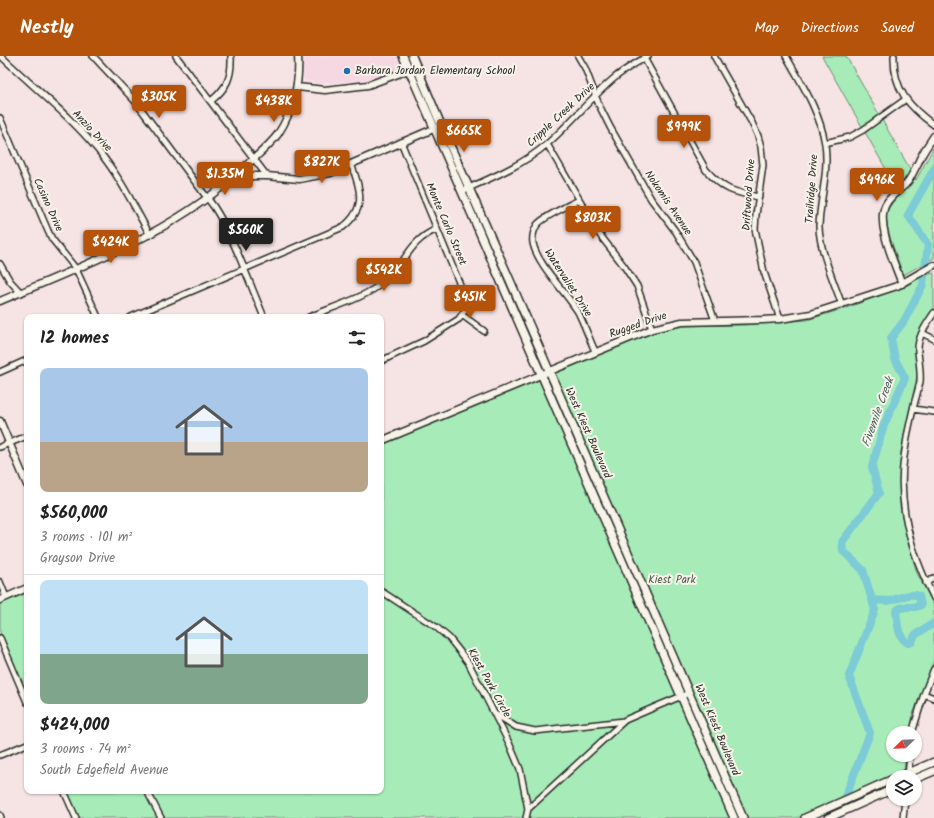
<!DOCTYPE html>
<html lang="en">
<head>
<meta charset="utf-8">
<style>
	body { margin:0; font-family:Kalam,sans-serif; background:#f2f2f2; color:#222; height:100vh; display:flex; flex-direction:column; font-size:15px; white-space:nowrap }
	* { box-sizing:border-box; margin:0 }
	p { font-size:13px; color:#767676 }
	.icon { flex:none; width:22px; height:22px; fill:none; stroke:currentColor; stroke-width:2; stroke-linecap:round; stroke-linejoin:round }
	.map { position:relative; flex:1; overflow:hidden }
	.panel { position:absolute; left:24px; top:258px; width:360px; height:480px; display:flex; flex-direction:column; background:#fff; border-radius:8px; box-shadow:0 1px 3px #0004 }
	.panel>* { flex:none }
	.needle { width:26px; rotate:247deg }
	.controls { position:absolute; left:886px; top:670px; display:grid; gap:8px }
	.controls a { display:grid; place-items:center; width:36px; height:36px; border-radius:50%; background:#fff; box-shadow:0 1px 3px #0004; font-size:20px }
	.price { position:absolute; translate:-50% -34px; padding:0 9px; border-radius:4px; background:#b45309; color:#fff; font-size:13px; line-height:26px; filter:drop-shadow(0 1px 2px #0008) }
	.price::after { content:''; position:absolute; left:50%; top:24px; width:12px; height:9px; margin-left:-6px; background:inherit; clip-path:polygon(0 0,100% 0,50% 100%) }
	.price.current { background:#222; color:#fff }
	ul { padding:0; list-style:none }
	li { display:grid; align-content:center; gap:8px; height:212px; padding:0 16px }
	li+li { border-top:1px solid #e0e0e0 }
	li span { display:grid; place-items:center; height:124px; border-radius:8px; color:#555 }
	li>.icon { margin-inline-start:auto }
	span .icon { width:72px; height:72px; fill:#fffc; stroke-width:1 }
	li b { font-size:17px }
	h2 { display:flex; justify-content:space-between; align-items:center; height:48px; padding:0 16px; font-size:17px }
	header { display:flex; align-items:center; gap:24px; box-sizing:border-box; height:56px; padding:0 20px; background:#b45309; color:#fff }
	header strong { font-size:19px }
	nav { display:flex; gap:22px; margin-inline-start:auto; font-size:14px }
	.map>svg:first-child { display:block }
	.built { fill:#f5d8e2 }
	.green { fill:#a7ecb8; stroke:#698c72 }
	.lines { fill:none; stroke-linecap:round; stroke-linejoin:round }
	.river { stroke:#7bcbd6; stroke-width:8 }
	.minor-casing { stroke:#2b2b2b; stroke-width:8 }
	.tertiary-casing { stroke:#2b2b2b; stroke-width:9 }
	.secondary-casing { stroke:#2b2b2b; stroke-width:10 }
	.minor { stroke:#f7f3e8; stroke-width:5 }
	.tertiary { stroke:#f7f3e8; stroke-width:6 }
	.secondary { stroke:#f7f3e8; stroke-width:7 }
	.poi-dot { fill:#1f6fb2; stroke:#f7f3e8; stroke-width:1.5 }
	.labels { text-anchor:middle; dominant-baseline:central; stroke-width:4; stroke-linejoin:round; paint-order:stroke }
	.poi-label { font-size:11px; fill:#2b2b2b; stroke:#f7f3e8; text-anchor:start }
	.street-label { font-size:11px; fill:#2b2b2b; stroke:#f7f3e8 }
	.park-label { font-size:11px; fill:#4a5b4e; stroke:#f7f3e8 }
	.water-label { font-size:12px; font-style:italic; fill:#435b5e; stroke:#f7f3e8 }
</style>
</head>
<body>
<header>
<strong>Nestly</strong>
<nav><a>Map</a><a>Directions</a><a>Saved</a></nav>
</header>
<div class="map">
<svg width="934" height="762" viewBox="0 0 934 762">
	<rect width="100%" height="100%" fill="#f6e3e4"/>
	<filter id="ink" filterUnits="userSpaceOnUse"><feTurbulence type="fractalNoise" baseFrequency=".025" numOctaves="2"/><feDisplacementMap in="SourceGraphic" scale="8" xChannelSelector="R" yChannelSelector="G"/><feConvolveMatrix kernelMatrix="1 2 1 2 8 2 1 2 1" color-interpolation-filters="sRGB"/></filter>
	<g filter="url(#ink)">
		<path class="built" d="M 304,0 L 396,0 L 401,12 L 381,19 L 363,24 L 341,26 L 321,27 L 304,24 Z"/>
		<path class="green" d="M 822,0 L 846,0 L 916,124 L 934,91 L 934,202 L 903,219 C 899,205 883,169 887,156 C 890,149 895,143 900,138 Z
			M 934,217 L 934,253 L 916,282 L 917,320 L 901,395 L 900,450 L 907,484 L 917,517 L 934,550 L 934,604 L 913,658 L 910,677 L 893,677 L 893,699 L 906,699 L 904,714 L 797,762 L 78,762 L 67,735 L 381,735 L 381,388 L 655,275 L 680,270 L 744,269 L 807,264 L 846,252 L 903,231 L 925,219 Z
			M 27,537 L 27,641 L 0,577 L 0,548 Z"/>
		<g class="lines">
			<path class="river" d="M 872,544 C 877,544 883,545 888,545 C 899,543 908,536 919,540 L 921,549 C 913,554 903,547 896,555 C 898,567 897,581 908,587 L 912,586 L 915,579 L 934,567
				M 837,762 L 870,677 L 849,620 L 875,554 L 863,514 L 843,495 L 842,486 L 879,437 L 872,411 L 884,369 L 905,322 L 895,303 L 891,282 L 904,265 L 923,229 L 928,189 L 908,159 L 934,113"/>
			<defs>
				<path id="minor" d="M 1,0 C 33,31 69,59 97,93 C 119,119 134,150 150,179
					M 93,0 L 135,45 L 214,151 C 234,182 249,226 264,261
					M 176,0 L 267,120
					M 578,0 L 585,12 L 599,49 L 610,71 L 651,143 L 676,176 L 694,206 L 715,265
					M 714,0 L 752,67 L 758,80 L 761,91 L 763,109 L 756,159 L 755,173 L 764,216 L 780,263
					M 786,0 C 802,28 820,56 825,88 C 829,116 820,142 819,170 C 819,193 834,226 842,249
					M 894,0 C 893,33 909,51 934,69
					M 644,2 L 706,114 C 724,134 732,136 759,141
					M 211,45 C 227,32 232,21 231,0
					M 0,62 L 48,175 L 52,183 L 76,213 L 98,261
					M 825,87 L 850,81 L 863,74 L 906,43
					M 547,88 L 600,179 L 624,210 L 637,230 L 652,273
					M 462,135 C 491,122 523,109 547,88 C 570,68 589,44 612,24 C 623,14 636,7 648,0
					M 579,144 C 569,149 543,161 537,169 C 534,174 532,181 533,187 C 537,208 566,236 578,256 C 584,268 589,282 595,295
					M 0,208 L 10,225 L 21,237
					M 934,257 C 926,269 917,281 918,296 C 919,306 921,316 920,326 C 918,335 915,344 913,353 C 909,369 906,385 904,401 C 897,450 912,499 934,542
					M 462,259 L 484,275
					M 131,261 L 343,171 C 367,152 361,133 351,108
					M 309,261 C 333,251 365,242 385,225 C 407,207 407,186 437,173
					M 922,277 L 934,283
					M 381,305 L 424,285 L 459,263 L 465,254 L 466,247 L 463,236 L 401,86
					M 0,316 L 27,304
					M 913,353 L 934,356
					M 0,391 L 27,380
					M 0,526 L 6,541
					M 926,527 L 934,522
					M 381,535 L 436,571 L 449,582 L 468,606 L 509,687 L 520,713 L 528,753 L 526,762
					M 0,582 L 27,646
					M 924,638 L 934,642
					M 497,659 L 516,671 L 535,675 L 624,665
					M 912,677 L 924,638 L 934,613
					M 0,699 L 27,688
					M 908,720 L 910,699
					M 64,735 L 76,762
					M 147,735 L 161,762
					M 528,753 L 625,664 L 660,649 L 689,637
					M 0,759 L 1,762
					M 903,762 L 905,743"/>
				<path id="tertiary" d="M 297,31 L 325,34 L 368,29 L 417,11
					M 234,124 L 253,120 L 267,120 L 299,123 L 330,117 L 438,71
					M 902,228 C 895,208 875,167 886,148 C 892,137 903,133 909,124 C 913,118 915,112 918,107 C 922,97 928,89 934,80
					M 0,245 C 88,208 181,174 250,106 C 260,97 270,89 278,78 C 293,55 300,27 298,0
					M 0,365 L 27,429
					M 381,385 L 652,273 L 682,266 L 763,264 L 780,263 L 811,258 L 897,230 L 934,209
					M 0,544 L 27,532"/>
				<path id="secondary" d="M 403,0 L 734,762
					M 412,0 L 441,69 L 509,222 L 743,762
					M 899,721 L 934,706
					M 915,723 L 934,715
					M 805,762 L 893,723
					M 828,762 L 893,733"/>
			</defs>
			<use href="#minor" class="minor-casing"/>
			<use href="#tertiary" class="tertiary-casing"/>
			<use href="#secondary" class="secondary-casing"/>
			<use href="#minor" class="minor"/>
			<use href="#tertiary" class="tertiary"/>
			<use href="#secondary" class="secondary"/>
		</g>
	</g>
	<circle class="poi-dot" cx="347" cy="15" r="4"/>
	<g class="labels">
		<g class="poi-label">
			<text x="355" y="15">Barbara Jordan Elementary School</text>
		</g>
		<g class="street-label">
			<text transform="translate(561 59) rotate(-43)">Cripple Creek Drive</text>
			<text transform="translate(92 75) rotate(47)">Anzio Drive</text>
			<text transform="translate(812 133) rotate(-86)">Trailridge Drive</text>
			<text transform="translate(749 139) rotate(-86)">Driftwood Drive</text>
			<text transform="translate(668 147) rotate(56)">Nokomis Avenue</text>
			<text transform="translate(48 149) rotate(66)">Casino Drive</text>
			<text transform="translate(446 168) rotate(67)">Monte Carlo Street</text>
			<text transform="translate(568 227) rotate(57)">Watervaliet Drive</text>
			<text transform="translate(638 269) rotate(-19)">Rugged Drive</text>
			<text transform="translate(588 377) rotate(66)">West Kiest Boulevard</text>
			<text transform="translate(489 627) rotate(61)">Kiest Park Circle</text>
			<text transform="translate(717 674) rotate(67)">West Kiest Boulevard</text>
		</g>
		<g class="park-label">
			<text x="672" y="524">Kiest Park</text>
		</g>
		<g class="water-label">
			<text transform="translate(878 356) rotate(-70)">Fivemile Creek</text>
		</g>
	</g>
</svg>
<div class="controls">
<a><svg class="needle" viewBox="-14 -14 28 28"><path d="M0-13l5 13h-10z" fill="#e53935"/><path d="M0 13l5-13h-10z" fill="#767676"/></svg></a>
<a><svg class="icon" aria-label="layers" viewBox="0 0 24 24"><path d="M12 4l9 5-9 5-9-5zM3 14l9 5 9-5"/></svg></a>
</div>
<b class="price" style="left:159px;top:63px">$305K</b>
<b class="price" style="left:274px;top:67px">$438K</b>
<b class="price" style="left:684px;top:93px">$999K</b>
<b class="price" style="left:464px;top:97px">$665K</b>
<b class="price" style="left:322px;top:128px">$827K</b>
<b class="price" style="left:225px;top:140px">$1.35M</b>
<b class="price" style="left:877px;top:146px">$496K</b>
<b class="price" style="left:593px;top:184px">$803K</b>
<b class="price current" style="left:246px;top:196px">$560K</b>
<b class="price" style="left:111px;top:208px">$424K</b>
<b class="price" style="left:384px;top:236px">$542K</b>
<b class="price" style="left:470px;top:263px">$451K</b>
<section class="panel">
<h2>12 homes<svg class="icon" aria-label="filters" viewBox="0 0 24 24"><path d="M4 7h16M4 17h16"/><circle cx="9" cy="7" r="2"/><circle cx="15" cy="17" r="2"/></svg></h2>
<ul>
<li><span style="background:linear-gradient(#a9c7e8 60%,#b9a48a 0)"><svg class="icon" aria-label="home" viewBox="0 0 24 24"><path d="M3 11l9-7 9 7M6 9v11h12V9"/></svg></span><div><b>$560,000</b><p>3 rooms · 101 m²</p><p>Grayson Drive</p></div></li>
<li><span style="background:linear-gradient(#bfe0f5 60%,#7fa58c 0)"><svg class="icon" aria-label="home" viewBox="0 0 24 24"><path d="M3 11l9-7 9 7M6 9v11h12V9"/></svg></span><div><b>$424,000</b><p>3 rooms · 74 m²</p><p>South Edgefield Avenue</p></div></li>
</ul>
</section>
</div>
</body>
</html>
